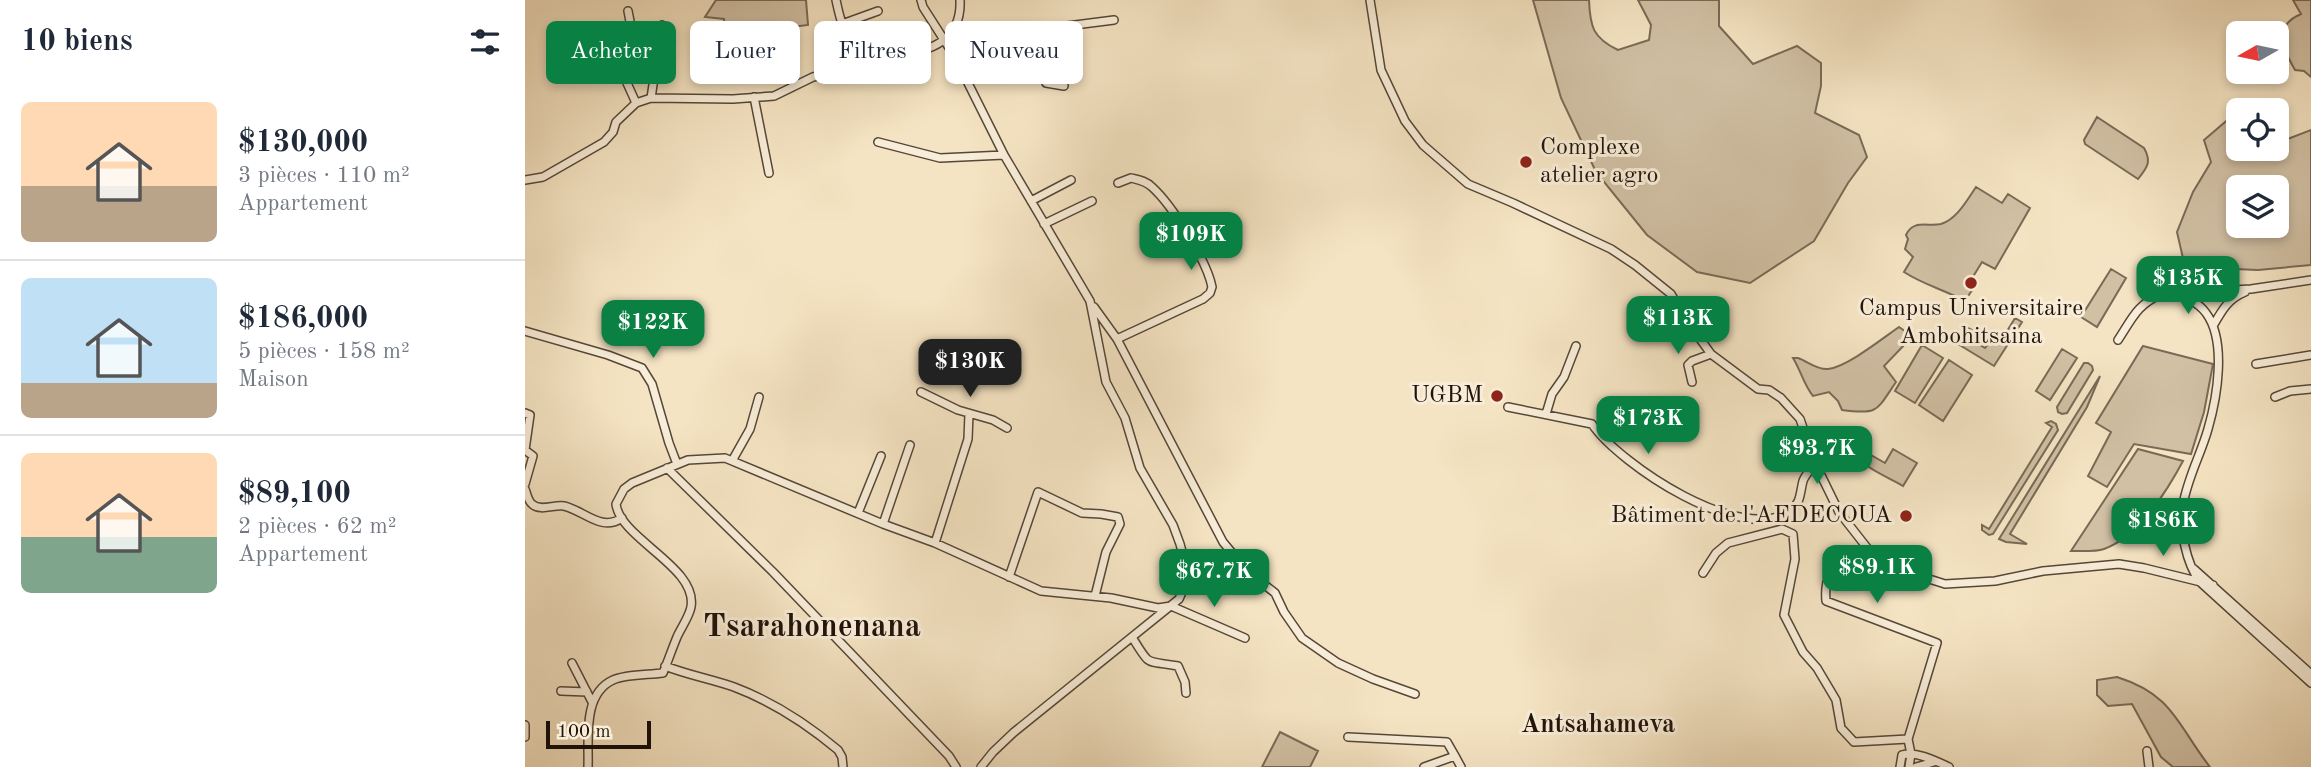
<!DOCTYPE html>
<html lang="fr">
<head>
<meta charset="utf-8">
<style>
	body { margin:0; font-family:"Old Standard TT",serif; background:#f6f6f7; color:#1f2937; height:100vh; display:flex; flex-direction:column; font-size:26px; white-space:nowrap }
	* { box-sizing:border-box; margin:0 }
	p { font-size:23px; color:#747a83 }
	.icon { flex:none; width:38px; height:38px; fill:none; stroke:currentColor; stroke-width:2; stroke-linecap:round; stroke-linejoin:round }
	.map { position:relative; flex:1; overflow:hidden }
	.drawer { display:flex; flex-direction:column; background:#fff; width:525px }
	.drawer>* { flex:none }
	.hud { position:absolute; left:21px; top:21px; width:665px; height:63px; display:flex; gap:14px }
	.needle { width:46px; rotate:261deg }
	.buttons { position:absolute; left:1701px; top:21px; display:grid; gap:14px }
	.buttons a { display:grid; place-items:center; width:63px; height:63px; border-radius:10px; background:#fff; box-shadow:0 4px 10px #0003; font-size:35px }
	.scale { position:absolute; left:21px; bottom:18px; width:105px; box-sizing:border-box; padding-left:7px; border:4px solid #21130a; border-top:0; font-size:19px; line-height:24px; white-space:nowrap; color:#21130a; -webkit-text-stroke:5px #f8edd8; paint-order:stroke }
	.price { position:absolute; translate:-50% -60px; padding:0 16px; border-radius:14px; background:#0b8043; color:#fff; font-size:23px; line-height:46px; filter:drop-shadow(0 2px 4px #0008) }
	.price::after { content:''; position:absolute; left:50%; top:42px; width:21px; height:16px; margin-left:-10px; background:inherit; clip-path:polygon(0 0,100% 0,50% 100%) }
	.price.selected { background:#222; color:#fff }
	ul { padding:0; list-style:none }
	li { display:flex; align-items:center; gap:21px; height:175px; padding:0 21px }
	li+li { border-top:2px solid #e0e1e3 }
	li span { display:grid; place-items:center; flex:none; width:196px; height:140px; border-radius:10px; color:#555 }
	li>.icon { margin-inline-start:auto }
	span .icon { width:84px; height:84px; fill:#fffc; stroke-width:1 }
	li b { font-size:30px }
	h2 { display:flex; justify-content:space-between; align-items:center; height:84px; padding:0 21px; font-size:30px }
	.tag { padding:0 24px; border-radius:10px; background:#fff; box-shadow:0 4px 10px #0003; font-size:24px; line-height:63px }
	.tag.selected { background:#0b8043; color:#fff }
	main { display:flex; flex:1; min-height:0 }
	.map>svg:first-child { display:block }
	.green { fill:#d1c0a4; stroke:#796a57; stroke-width:2; fill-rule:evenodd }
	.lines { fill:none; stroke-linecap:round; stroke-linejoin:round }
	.minor-casing { stroke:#564738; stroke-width:10 }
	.minor { stroke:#f8edd8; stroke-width:7 }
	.poi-dot { fill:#8f2418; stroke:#f8edd8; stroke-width:2.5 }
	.labels { text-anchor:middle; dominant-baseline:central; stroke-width:6; stroke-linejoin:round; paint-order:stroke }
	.poi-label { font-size:24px; fill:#21130a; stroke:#f8edd8; text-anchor:end }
	.neighbourhood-label { font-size:26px; font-weight:bold; fill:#21130a; stroke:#f8edd8 }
	.district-label { font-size:32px; font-weight:bold; fill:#21130a; stroke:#f8edd8 }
</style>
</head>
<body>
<main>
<section class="drawer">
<h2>10 biens<svg class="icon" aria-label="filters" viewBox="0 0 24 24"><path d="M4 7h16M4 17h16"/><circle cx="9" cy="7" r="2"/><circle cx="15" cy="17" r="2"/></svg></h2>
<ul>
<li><span style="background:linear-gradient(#ffd9b3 60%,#b9a48a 0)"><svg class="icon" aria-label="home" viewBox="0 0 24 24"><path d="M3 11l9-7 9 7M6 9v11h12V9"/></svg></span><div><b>$130,000</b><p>3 pièces · 110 m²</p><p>Appartement</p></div></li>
<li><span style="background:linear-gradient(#bfe0f5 75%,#b9a48a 0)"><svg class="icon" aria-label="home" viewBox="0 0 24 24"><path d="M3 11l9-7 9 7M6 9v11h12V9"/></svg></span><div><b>$186,000</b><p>5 pièces · 158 m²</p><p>Maison</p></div></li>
<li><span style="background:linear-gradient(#ffd9b3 60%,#7fa58c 0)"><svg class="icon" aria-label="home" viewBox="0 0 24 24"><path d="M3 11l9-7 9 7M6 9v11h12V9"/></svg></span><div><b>$89,100</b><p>2 pièces · 62 m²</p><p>Appartement</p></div></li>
</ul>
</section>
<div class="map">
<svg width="1786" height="767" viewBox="0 0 1786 767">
	<rect width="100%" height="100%" fill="#f5e4c3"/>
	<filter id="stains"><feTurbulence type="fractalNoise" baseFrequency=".00286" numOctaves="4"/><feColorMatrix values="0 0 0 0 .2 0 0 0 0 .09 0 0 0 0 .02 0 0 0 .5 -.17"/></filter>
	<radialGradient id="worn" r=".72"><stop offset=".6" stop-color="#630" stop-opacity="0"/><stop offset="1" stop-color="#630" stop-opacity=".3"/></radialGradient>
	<path class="green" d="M 191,0 L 281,0 L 283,25 L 252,29 L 251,31 L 240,35 L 200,37 L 199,19 L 180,17 Z
		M 1008,0 L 1064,0 C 1065,27 1068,38 1093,50 L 1124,40 L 1126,25 L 1113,0 L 1194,0 L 1194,26 L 1228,64 L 1272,46 L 1296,63 L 1296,86 L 1290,113 L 1334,135 L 1342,157 L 1323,183 L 1289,241 L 1225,283 L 1172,272 L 1122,235 L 1071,172 L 1036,98 Z
		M 1768,0 L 1786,0 L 1786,77 L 1779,71 L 1770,70 C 1758,49 1746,27 1776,14 Z
		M 1713,111 L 1713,149 L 1752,149 L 1752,138 L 1760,140 L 1786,130 L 1786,265 L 1733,270 L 1660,267 L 1652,232 L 1668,192 L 1686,162 L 1679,140 ZM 1713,187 L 1752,187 L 1752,226 L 1713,226 Z
		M 1572,117 L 1619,148 C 1627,162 1622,168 1613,179 L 1560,144 L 1559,140 Z
		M 1451,187 L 1477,203 L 1483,194 L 1505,208 L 1470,269 L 1457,262 L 1446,280 L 1451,284 L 1440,301 C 1420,290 1399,285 1379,272 L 1388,257 L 1380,249 L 1383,239 L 1381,235 C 1388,219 1403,227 1416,224 C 1432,219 1442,200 1451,187 Z
		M 1586,269 L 1601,278 L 1572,327 L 1556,317 Z
		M 1490,318 L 1497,322 L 1469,366 L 1433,344 L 1443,328 L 1449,331 L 1445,339 L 1460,348 L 1469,337 L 1476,341 Z
		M 1374,327 L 1384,334 L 1383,341 L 1359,366 L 1371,382 C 1351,411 1354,415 1317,410 L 1313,401 L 1304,392 L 1288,396 C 1279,385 1276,371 1268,358 L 1273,358 C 1282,361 1292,370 1303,369 C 1322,367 1358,338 1374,327 Z
		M 1397,345 L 1418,358 L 1390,403 L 1370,391 Z
		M 1618,346 L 1688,364 L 1679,412 L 1666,454 L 1609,444 L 1582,487 L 1563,476 L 1586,432 L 1571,423 Z
		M 1537,349 L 1552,358 L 1525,400 L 1511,391 Z
		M 1424,360 L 1447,375 L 1418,421 L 1394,405 Z
		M 1559,363 L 1563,363 L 1567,366 L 1568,370 L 1542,413 L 1537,414 L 1533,412 L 1532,407 Z
		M 1575,376 L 1562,407 L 1485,534 L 1502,544 L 1481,542 L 1474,539 Z
		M 1526,421 L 1531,424 L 1533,430 L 1468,534 L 1464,535 L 1457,530 L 1457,525 L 1464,529 L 1527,427 L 1521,423 Z
		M 1368,449 L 1392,463 L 1378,486 C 1369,480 1342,469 1337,461 C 1334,457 1336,454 1337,450 L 1360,463 Z
		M 1613,449 L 1658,461 C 1642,491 1613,537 1579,549 C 1570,552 1557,551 1546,551 Z
		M 1592,677 C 1649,695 1652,725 1685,767 L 1648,767 L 1636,757 L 1607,704 L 1583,706 L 1572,695 L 1572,680 Z
		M 755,732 L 793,751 L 785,767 L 737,767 Z"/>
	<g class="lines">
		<defs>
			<path id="minor" d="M 311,0 C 314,14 318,34 329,44 C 341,55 356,54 370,54 C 405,53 437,40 435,0
				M 396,0 L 398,7 L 430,57 L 479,155 L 565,301 L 581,382 L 600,418 L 615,468 L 648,525 L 655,544 L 660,563 L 661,583 L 654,599 L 488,733 L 468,752 L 456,767
				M 845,0 L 856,70 L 880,121 L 898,145 L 943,184 L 988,203 L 1086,249 L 1110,265 L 1146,294 L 1160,318 L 1186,354 L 1233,389 L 1244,390 L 1256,398 L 1275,419 L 1290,463 L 1314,512 L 1343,549 L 1379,571 L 1420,584 L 1470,581 L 1518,571 L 1594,564 L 1619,568 L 1688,585
				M 103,11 L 109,42 L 102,83 L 111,103
				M 317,24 L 353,11
				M 516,29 L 521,83 L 539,86
				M 430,57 L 471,35 L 589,20
				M 229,97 L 244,173
				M 126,98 L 137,25
				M 353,142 L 415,158 L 479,155
				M 0,180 L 18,177 L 79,142 L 88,132 L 91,122 L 111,103 L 126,98 L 208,99 L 249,96 L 288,77 L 324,69 L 328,64 L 329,44
				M 506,201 L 546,180
				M 519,224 L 567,201
				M 1650,293 C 1662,298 1674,303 1681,313 C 1702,341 1692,398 1683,429 C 1676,454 1662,479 1658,505 C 1654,529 1661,563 1675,582 L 1786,683
				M 569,307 L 592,339 L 698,542 L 722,571 L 750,593 L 759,612 L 777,638 L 813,663 L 848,679 L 890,694
				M 1688,326 C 1697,310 1703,299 1720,292
				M 0,331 L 83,355 L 117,368 L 127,384 L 144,443 L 152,464
				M 592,339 L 678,299 L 685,293 L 687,287 C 682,261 647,205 627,187 C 621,181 614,180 606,178 L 593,183
				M 1593,340 C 1607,319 1612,304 1637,294 L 1726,289 L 1786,280
				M 1731,364 L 1786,355
				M 1167,382 L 1163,365 L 1167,361 L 1186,354
				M 396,392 L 433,410 L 468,420 L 482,428
				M 1750,397 L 1765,391 L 1786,389
				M 983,407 L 1067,424 C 1094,464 1218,547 1266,510 C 1276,503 1275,492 1278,481 C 1280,475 1286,469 1290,463
				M 0,413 L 5,415 L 0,450 L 8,456 L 0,484
				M 1021,414 L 1027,394 L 1039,377 L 1051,346
				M 207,461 L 225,429 L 234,397
				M 142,468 L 248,572 L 424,756 L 431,767
				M 0,489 C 2,494 3,501 7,504 C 15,512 30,504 39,506 C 60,511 76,532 97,518
				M 333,513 L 356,456
				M 358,524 L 385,445
				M 410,543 L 443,439 L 444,414
				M 1323,557 C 1305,572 1299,577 1301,601 L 1412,643 L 1383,739 L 1386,754 L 1384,767
				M 1669,569 L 1786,674
				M 1178,573 L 1191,553 L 1203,543 L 1257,529 L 1268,534 L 1270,559 L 1259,615 L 1278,652 L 1292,668 L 1311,700 L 1316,728 L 1329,742 L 1383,739
				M 484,577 L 513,492 L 557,513 L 576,514 L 593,517 L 595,524 L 581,552 L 570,596
				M 607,637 C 626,668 620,660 653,666 L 660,682 L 661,693
				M 47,663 L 67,702
				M 140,666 C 163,675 186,679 209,687 C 246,701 282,724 313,750 L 317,757 L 318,767
				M 36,691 L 62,692
				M 0,725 L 0,737
				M 823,737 L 922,742 L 930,756
				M 1622,751 L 1624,767
				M 63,767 C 64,740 57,694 88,680 C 102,674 122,675 138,673 C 143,661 147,649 152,637 C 156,628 164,617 166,607 C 173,567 95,539 91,504 L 99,489 L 107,483 L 163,460 L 200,458 L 358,524 L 410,543 L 516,591 L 586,598 L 633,608 L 646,606 L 720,638
				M 899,767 L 930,756 L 936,767
				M 1375,767 L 1377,755 C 1392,751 1411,761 1424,767
				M 1391,767 L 1409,762"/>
		</defs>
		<use href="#minor" class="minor-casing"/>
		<use href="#minor" class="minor"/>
	</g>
	<g class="poi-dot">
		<circle cx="1001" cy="162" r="7"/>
		<circle cx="1446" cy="283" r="7"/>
		<circle cx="972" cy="396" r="7"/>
		<circle cx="1381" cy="516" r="7"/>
	</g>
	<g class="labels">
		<g class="poi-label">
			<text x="1015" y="148" text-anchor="start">Complexe<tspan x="1015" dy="28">atelier agro</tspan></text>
			<text x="1446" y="309" text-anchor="middle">Campus Universitaire<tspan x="1446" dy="28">Ambohitsaina</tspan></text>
			<text x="958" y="396">UGBM</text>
			<text x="1367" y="516">Bâtiment de l'AEDECOUA</text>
		</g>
		<g class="neighbourhood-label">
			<text x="1073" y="725">Antsahameva</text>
		</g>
		<g class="district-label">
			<text x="287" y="628">Tsarahonenana</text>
		</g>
	</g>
	<rect width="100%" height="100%" filter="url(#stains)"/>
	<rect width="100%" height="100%" fill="url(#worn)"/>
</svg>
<div class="buttons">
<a><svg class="needle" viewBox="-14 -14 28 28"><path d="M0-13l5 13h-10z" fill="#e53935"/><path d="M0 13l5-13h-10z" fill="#747a83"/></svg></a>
<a><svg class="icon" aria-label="locate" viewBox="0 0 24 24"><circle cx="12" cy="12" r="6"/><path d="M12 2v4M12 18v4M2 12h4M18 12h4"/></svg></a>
<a><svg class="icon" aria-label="layers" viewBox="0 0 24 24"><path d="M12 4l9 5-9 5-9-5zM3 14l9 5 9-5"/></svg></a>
</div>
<div class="scale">100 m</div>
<b class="price" style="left:666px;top:272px">$109K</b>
<b class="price" style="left:1663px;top:316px">$135K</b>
<b class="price" style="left:1153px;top:356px">$113K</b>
<b class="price" style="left:128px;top:360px">$122K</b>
<b class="price selected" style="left:445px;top:399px">$130K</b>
<b class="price" style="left:1123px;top:456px">$173K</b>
<b class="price" style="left:1292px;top:486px">$93.7K</b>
<b class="price" style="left:1638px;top:558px">$186K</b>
<b class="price" style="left:1352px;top:605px">$89.1K</b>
<b class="price" style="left:689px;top:609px">$67.7K</b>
<div class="hud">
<a class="tag selected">Acheter</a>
<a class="tag">Louer</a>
<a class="tag">Filtres</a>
<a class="tag">Nouveau</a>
</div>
</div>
</main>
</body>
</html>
